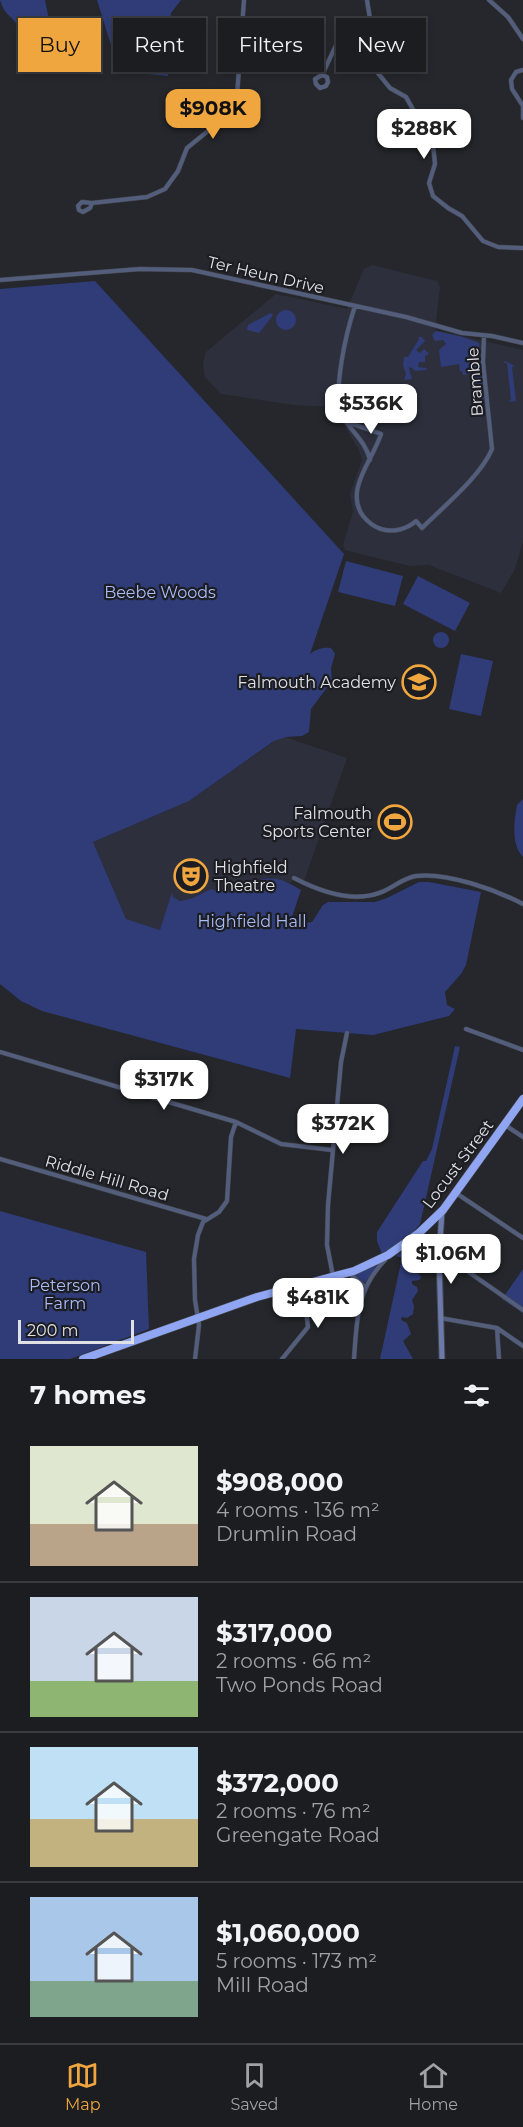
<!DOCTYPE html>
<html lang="en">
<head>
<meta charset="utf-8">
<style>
	body { margin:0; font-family:Montserrat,sans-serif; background:#292a2e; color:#f1f3f6; height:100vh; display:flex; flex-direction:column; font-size:22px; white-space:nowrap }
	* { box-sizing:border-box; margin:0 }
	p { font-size:20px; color:#a0a2a5 }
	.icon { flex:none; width:33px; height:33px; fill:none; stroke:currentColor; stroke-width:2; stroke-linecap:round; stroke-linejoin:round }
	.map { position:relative; height:1359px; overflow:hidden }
	.side { display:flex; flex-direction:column; background:#1c1d21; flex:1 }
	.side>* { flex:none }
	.hud { position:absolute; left:18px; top:18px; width:488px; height:54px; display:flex; gap:12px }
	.scale { position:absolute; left:18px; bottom:15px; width:116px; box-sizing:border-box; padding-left:6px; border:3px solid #e0e1e5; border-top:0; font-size:16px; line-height:21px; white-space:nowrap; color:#e0e1e5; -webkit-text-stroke:4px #1c1d23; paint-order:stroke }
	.price { position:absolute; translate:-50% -51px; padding:0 14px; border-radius:12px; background:#fff; color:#222; font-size:20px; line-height:39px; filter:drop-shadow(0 2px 3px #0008) }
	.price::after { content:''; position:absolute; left:50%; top:36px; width:18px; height:14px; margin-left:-9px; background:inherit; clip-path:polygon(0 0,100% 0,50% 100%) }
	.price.active { background:#f0a63f; color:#111 }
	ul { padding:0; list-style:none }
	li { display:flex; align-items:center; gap:18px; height:150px; padding:0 30px }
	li+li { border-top:2px solid #3a3b3f }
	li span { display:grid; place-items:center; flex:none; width:168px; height:120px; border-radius:0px; color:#555 }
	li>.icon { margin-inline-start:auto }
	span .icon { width:72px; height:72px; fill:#fffc; stroke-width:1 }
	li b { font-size:26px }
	h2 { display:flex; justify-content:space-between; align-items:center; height:72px; padding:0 30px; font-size:26px }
	.chip { padding:0 21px; border-radius:0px; background:#1c1d21; box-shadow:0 3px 9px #0003,0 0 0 2px #3a3b3f; font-size:21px; line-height:54px }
	.chip.active { background:#f0a63f; color:#111 }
	.tab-bar { display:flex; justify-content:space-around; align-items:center; height:84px; border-top:2px solid #3a3b3f; background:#1c1d21; font-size:16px; color:#a0a2a5 }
	.tab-bar a { display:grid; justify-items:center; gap:3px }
	.tab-bar .active { color:#f0a63f }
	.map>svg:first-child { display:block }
	.built { fill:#2d303c }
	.green { fill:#2f3c78 }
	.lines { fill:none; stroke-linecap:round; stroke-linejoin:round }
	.street-casing { stroke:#43454a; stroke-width:5 }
	.secondary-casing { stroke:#43454a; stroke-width:7 }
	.highway-casing { stroke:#43454a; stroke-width:9 }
	.street { stroke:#535d7c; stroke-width:4 }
	.secondary { stroke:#6c7aab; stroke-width:5 }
	.highway { stroke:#90a6f2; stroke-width:8 }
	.labels { text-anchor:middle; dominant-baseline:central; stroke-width:4.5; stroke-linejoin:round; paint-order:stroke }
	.street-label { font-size:16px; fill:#e0e1e5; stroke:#1c1d23 }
	.park-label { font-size:16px; fill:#aabcf7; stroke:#1c1d23 }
	.poi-label { font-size:16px; fill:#e0e1e5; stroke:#1c1d23; text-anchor:end }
</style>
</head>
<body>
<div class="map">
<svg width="523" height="1359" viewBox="0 0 523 1359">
	<rect width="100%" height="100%" fill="#25272c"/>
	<path class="built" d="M 372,265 L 437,281 L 440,287 L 435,330 L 523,350 L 523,541 L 515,569 L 501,593 L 429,565 L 410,566 L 345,550 L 343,545 L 353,512 L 350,494 L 362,460 L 359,450 L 333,407 L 293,405 L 221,394 L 205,377 L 203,363 L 206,352 L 276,294 L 347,309 L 364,269 Z
		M 282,736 L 347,758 L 304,881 L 295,877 L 291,883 L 271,877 L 257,880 L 233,890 L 225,892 L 211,889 L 193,898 L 180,901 L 173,897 L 160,930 L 126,919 L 93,842 L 189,801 Z"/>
	<path class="green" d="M 0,0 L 45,0 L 54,45 C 44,50 31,44 24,36 C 20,32 20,27 16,23 C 8,13 5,15 0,0 Z
		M 97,0 L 181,0 L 171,13 L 168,76 L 119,71 Z
		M 95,281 L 344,554 L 310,654 C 315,650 322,647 331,648 L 335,654 L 331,668 L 332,681 L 311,709 L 309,732 L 302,736 L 286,737 L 274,741 L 189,801 L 93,842 L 126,919 L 160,930 L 172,892 L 173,897 L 180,901 L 193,898 L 211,889 L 225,892 L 231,891 L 232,887 L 237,885 L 241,887 C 268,875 276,875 301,890 L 289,926 L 312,922 L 323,905 L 328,902 L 375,902 L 387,898 L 419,882 L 429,882 L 481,892 L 466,965 L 461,974 L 445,992 L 447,1005 L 455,1009 L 449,1016 L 373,1035 L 296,1029 L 290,1078 L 42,1011 L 21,1001 L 0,984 L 0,289 Z
		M276 320a10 10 0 1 1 20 0a10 10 0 1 1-20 0Z
		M 271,313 L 273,315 L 259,333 L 247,330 L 248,325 Z
		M 436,331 L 463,337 L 479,343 L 481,368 L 479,372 L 463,375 L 462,371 L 460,371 L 459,364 L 441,367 L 439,350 L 446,344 L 443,340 L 435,341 L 432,335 Z
		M 418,337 L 422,337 L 425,341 L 416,350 L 420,353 L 424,349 L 429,354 L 425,356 L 425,362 L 419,362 L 418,367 L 426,368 L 427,370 L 415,371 L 411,367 L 409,368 L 407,362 L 412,379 L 404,380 L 406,374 L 403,365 L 404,357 L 408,357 L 419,339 Z
		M 505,361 L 515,366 L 512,367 L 516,401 L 508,402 L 511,400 L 507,363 L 504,363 Z
		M 481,375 L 484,401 L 480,405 L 476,405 L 473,379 L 469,379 L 473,376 Z
		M 346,561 L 403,576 L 395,606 L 338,592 Z
		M 418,576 L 470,603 L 455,631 L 403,604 Z
		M433 640a8 8 0 1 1 16 0a8 8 0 1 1-16 0Z
		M 461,654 L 493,661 L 481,716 L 449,709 Z
		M 411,671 L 425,674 L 422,688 L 411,686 L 408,682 Z
		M 523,799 L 523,857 C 511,845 514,821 517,805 Z
		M 455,1046 L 460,1047 L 420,1224 L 412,1234 L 382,1254 L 377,1241 L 377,1232 L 423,1161 L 426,1161 L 432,1149 Z
		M 0,1211 L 146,1252 L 149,1329 L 70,1359 L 0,1359 Z
		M 419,1239 L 421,1240 L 418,1242 L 412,1268 L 420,1275 L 421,1278 L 419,1280 L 412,1281 L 412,1284 L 417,1287 L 418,1291 L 412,1300 L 414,1306 L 413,1314 L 407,1318 L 402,1317 L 401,1320 L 407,1323 L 411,1334 L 403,1341 L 413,1359 L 380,1359 L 402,1258 L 396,1256 L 408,1247 L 413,1246 Z
		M 375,1265 L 376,1267 L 366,1282 L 363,1283 L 354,1274 Z
		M 523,1269 L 523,1313 L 502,1299 Z"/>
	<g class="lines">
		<defs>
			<path id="street" d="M 489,0 L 508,17 L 523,39
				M 370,19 L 372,40 L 369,53 L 373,67 L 390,88 L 406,97 L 433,145 L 435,164 L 429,183 L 433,196 L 448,208 L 462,216 L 483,241 L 498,247 L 523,248
				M 523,70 L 516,72 L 511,80 L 512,89 L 523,106 L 523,118
				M 322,75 L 327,77 L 328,82 L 326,86 L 320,88 L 316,84 L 315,79 L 322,75 L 339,39 L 370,19 L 367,0
				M 82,202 L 92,203 L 90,208 L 83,212 L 79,210 L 78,206 Z
				M 92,203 L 147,197 L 165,189 L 178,171 L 187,148 L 229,114 L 237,96 L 244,0
				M 0,280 L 140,269 L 192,270 L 406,317 L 462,333 L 492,336 L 523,343
				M 355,306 C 347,330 331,394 343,417 C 352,432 366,442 370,460
				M 347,422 L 381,434 C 373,460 344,490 363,516 C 368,522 374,527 381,529 C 393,533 407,529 416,521 L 422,528 C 443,507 481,476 492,449 L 483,362 L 484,336
				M 294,878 C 319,891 351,903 379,893 C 392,889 402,878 416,876 C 447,872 496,890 523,904
				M 466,1029 L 523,1050
				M 0,1052 L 236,1122 L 281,1144 L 332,1150
				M 505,1125 L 523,1137
				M 0,1159 L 206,1219
				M 456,1193 L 523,1238
				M 419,1233 L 439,1248
				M 440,1252 L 523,1310
				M 350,1274 L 365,1287
				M 333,1276 L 327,1245 L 328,1205 L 341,1062 L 347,1033
				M 440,1318 L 497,1328 L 523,1346
				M 497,1328 L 499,1359
				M 195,1359 L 199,1325 L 195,1300 L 194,1259 L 198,1235 L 203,1222 L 219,1212 L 227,1201 L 231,1137 L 236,1122
				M 282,1359 L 308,1327 L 303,1285
				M 354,1359 C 357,1320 356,1290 385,1260"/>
			<path id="secondary" d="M 442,1359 L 439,1257 L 442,1211"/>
			<path id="highway" d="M 83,1359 L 257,1297 L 354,1271 L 388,1255 L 419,1233 L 443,1210 L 523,1099"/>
		</defs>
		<use href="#street" class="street-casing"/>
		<use href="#secondary" class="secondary-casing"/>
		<use href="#highway" class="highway-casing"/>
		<use href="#street" class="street"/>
		<use href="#secondary" class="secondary"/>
		<use href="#highway" class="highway"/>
	</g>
	<defs>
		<symbol id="school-ring" viewBox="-11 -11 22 22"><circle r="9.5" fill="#1c1d23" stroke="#f0a63f" stroke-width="1.5"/><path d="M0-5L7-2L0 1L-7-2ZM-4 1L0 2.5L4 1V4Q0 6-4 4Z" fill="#f0a63f"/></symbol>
		<symbol id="stadium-ring" viewBox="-11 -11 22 22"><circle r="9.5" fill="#1c1d23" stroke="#f0a63f" stroke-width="1.5"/><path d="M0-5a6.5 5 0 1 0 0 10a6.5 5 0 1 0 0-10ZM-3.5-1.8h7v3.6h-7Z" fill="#f0a63f"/></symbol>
		<symbol id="theatre-ring" viewBox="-11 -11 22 22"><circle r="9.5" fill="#1c1d23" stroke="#f0a63f" stroke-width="1.5"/><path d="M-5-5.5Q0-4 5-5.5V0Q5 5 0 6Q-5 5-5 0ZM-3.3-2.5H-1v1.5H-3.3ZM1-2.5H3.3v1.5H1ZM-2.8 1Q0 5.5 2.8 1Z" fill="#f0a63f"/></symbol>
	</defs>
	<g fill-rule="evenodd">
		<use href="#school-ring" x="400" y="663" width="38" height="38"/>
		<use href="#stadium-ring" x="376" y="803" width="38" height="38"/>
		<use href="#theatre-ring" x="172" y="857" width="38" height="38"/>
	</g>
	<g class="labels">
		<g class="street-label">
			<text transform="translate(266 275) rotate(13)">Ter Heun Drive</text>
			<text transform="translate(475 382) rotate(-94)">Bramble</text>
			<text transform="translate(458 1164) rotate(-53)">Locust Street</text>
			<text transform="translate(107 1178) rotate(16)">Riddle Hill Road</text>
		</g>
		<g class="park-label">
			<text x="160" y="592">Beebe Woods</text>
			<text x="252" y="921">Highfield Hall</text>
			<text x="65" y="1285">Peterson<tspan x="65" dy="18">Farm</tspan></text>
		</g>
		<g class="poi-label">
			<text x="396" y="682">Falmouth Academy</text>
			<text x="372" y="813">Falmouth<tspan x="372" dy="18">Sports Center</tspan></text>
			<text x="214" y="867" text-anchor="start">Highfield<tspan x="214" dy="18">Theatre</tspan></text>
		</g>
	</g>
</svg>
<div class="scale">200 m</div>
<b class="price active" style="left:213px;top:140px">$908K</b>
<b class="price" style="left:424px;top:160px">$288K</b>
<b class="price" style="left:371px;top:435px">$536K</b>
<b class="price" style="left:164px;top:1111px">$317K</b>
<b class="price" style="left:343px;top:1155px">$372K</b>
<b class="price" style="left:451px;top:1285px">$1.06M</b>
<b class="price" style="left:318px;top:1329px">$481K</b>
<div class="hud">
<a class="chip active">Buy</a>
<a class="chip">Rent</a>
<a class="chip">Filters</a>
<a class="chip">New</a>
</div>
</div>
<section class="side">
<h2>7 homes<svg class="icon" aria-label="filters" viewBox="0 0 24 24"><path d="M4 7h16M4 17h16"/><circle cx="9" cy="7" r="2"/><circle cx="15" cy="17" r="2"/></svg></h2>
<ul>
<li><span style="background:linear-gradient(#dfe7d0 65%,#b9a48a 0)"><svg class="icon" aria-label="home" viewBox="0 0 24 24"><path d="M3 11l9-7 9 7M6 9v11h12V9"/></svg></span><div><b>$908,000</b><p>4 rooms · 136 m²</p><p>Drumlin Road</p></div></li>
<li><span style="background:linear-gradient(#c9d6e8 70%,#8fb573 0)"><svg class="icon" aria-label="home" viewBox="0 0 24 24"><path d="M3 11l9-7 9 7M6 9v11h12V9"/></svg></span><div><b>$317,000</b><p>2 rooms · 66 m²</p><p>Two Ponds Road</p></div></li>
<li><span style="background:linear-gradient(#bfe0f5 60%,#c2b280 0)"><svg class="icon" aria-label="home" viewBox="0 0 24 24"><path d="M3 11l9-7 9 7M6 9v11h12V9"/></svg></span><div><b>$372,000</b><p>2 rooms · 76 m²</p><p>Greengate Road</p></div></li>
<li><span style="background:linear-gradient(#a9c7e8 70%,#7fa58c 0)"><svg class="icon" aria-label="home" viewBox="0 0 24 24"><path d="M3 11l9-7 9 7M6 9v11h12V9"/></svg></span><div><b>$1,060,000</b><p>5 rooms · 173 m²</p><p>Mill Road</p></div></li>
</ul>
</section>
<nav class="tab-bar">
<a class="active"><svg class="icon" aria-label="map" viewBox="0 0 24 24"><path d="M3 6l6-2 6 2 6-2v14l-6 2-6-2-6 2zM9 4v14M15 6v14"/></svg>Map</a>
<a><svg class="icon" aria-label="saved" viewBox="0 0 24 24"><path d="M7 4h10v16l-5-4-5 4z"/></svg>Saved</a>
<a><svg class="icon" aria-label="home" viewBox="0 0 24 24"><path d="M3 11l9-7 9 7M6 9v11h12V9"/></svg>Home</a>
</nav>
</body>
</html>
